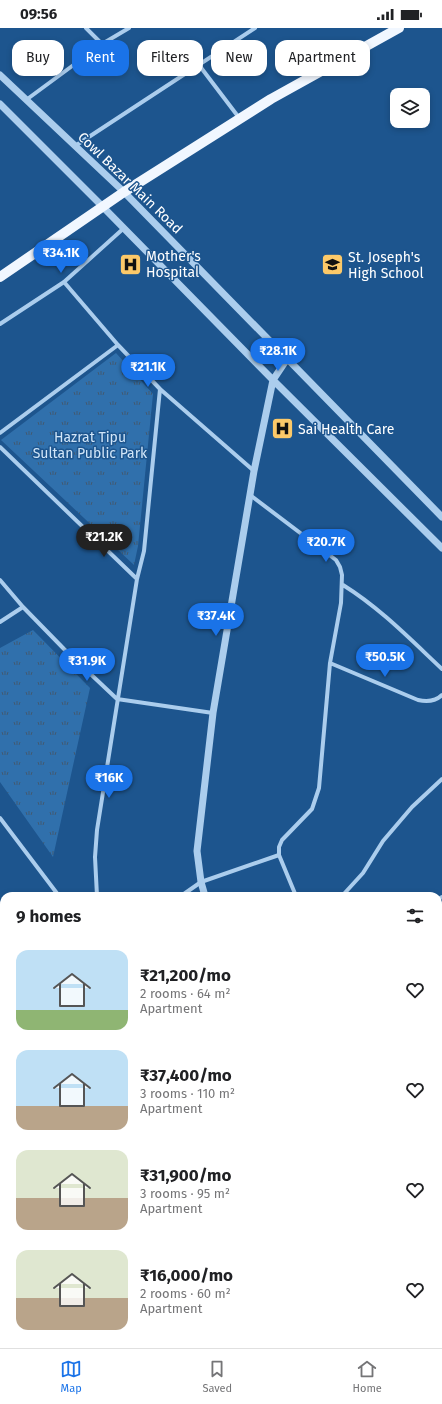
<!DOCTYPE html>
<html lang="en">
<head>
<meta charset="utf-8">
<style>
	body { margin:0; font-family:"Fira Sans",sans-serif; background:#f2f2f2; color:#202124; height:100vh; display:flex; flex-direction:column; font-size:15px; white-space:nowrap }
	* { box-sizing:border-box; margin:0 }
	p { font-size:13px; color:#757577 }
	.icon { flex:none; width:22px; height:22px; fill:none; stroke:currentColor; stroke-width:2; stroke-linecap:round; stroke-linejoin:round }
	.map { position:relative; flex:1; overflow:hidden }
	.drawer { position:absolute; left:0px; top:864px; width:442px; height:456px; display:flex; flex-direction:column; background:#fff; border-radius:12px 12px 0 0; box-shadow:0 2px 6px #0003 }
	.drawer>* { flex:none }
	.guide { position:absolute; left:12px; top:12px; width:418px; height:36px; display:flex; gap:8px }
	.buttons { position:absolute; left:390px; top:60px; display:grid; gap:8px }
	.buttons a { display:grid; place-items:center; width:40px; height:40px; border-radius:8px; background:#fff; box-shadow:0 2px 6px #0003; font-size:20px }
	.price { position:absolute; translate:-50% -34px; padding:0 9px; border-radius:14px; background:#1a73e8; color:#fff; font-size:13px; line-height:26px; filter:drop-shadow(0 1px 2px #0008) }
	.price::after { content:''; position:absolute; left:50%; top:24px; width:12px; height:9px; margin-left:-6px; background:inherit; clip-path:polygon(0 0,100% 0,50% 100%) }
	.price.on { background:#222; color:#fff }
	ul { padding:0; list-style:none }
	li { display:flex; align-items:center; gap:12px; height:100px; padding:0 16px }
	li span { display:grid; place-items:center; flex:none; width:112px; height:80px; border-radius:12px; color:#555 }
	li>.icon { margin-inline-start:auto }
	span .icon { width:48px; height:48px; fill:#fffc; stroke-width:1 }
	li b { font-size:17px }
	h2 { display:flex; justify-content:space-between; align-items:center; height:48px; padding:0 16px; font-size:17px }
	.chip { padding:0 14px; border-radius:12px; background:#fff; box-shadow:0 2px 6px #0003; font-size:14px; line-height:36px }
	.chip.on { background:#1a73e8; color:#fff }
	.status { display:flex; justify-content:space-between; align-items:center; height:28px; padding:0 20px; background:#fff; direction:ltr }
	.status svg { height:11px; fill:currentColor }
	.menu { display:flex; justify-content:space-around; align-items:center; height:56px; border-top:1px solid #e0e0e0; background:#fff; font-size:11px; color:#757577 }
	.menu a { display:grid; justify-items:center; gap:2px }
	.menu .on { color:#1a73e8 }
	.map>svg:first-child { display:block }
	.grass { fill:url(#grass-tufts) }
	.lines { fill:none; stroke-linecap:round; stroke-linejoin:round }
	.minor { stroke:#abcded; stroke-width:4 }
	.tertiary { stroke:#abcded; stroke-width:7 }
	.primary { stroke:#f1f7ff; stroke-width:10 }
	.labels { text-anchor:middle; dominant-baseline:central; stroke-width:3; stroke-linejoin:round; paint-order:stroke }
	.street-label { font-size:14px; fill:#fff; stroke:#1d558e }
	.poi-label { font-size:14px; fill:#fff; stroke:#1d558e; text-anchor:start }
	.park-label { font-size:14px; fill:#d1e6f9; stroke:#1d558e }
</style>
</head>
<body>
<div class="status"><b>09:56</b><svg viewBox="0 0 49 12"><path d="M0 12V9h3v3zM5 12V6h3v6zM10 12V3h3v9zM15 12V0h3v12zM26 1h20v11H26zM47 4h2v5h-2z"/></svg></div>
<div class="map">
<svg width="442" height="1320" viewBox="0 0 442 1320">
	<defs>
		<pattern id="grass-tufts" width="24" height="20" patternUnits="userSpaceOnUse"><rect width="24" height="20" fill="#3070ac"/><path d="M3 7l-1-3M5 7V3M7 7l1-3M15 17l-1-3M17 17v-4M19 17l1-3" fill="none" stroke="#415a72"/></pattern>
	</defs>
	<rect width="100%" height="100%" fill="#1d558e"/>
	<path class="grass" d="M 116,325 L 153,366 L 138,518 L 134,537 L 1,412 Z
		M 33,602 L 90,660 L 53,829 L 0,754 L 0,620 Z"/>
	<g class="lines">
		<path class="minor" d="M 86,0 L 102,16
			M 199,37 L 240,91
			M 26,72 L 102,16 L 129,0
			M 75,118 L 255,0
			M 64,254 L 118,317 L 160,361 L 254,443
			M 0,296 L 64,254 L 124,200
			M 0,405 L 118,317
			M 0,419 L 137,551 L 97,802 L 95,829 L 97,868
			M 250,467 L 336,532 L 340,539 L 342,547 L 341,575 L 330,635 L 319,760 L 312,781 L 282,812 L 279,819 L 279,827 L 296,868
			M 137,551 L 144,523 L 160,361
			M 0,552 L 23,579 L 64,621 L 117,671 L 213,685
			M 343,557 C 380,580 410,611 442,641
			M 0,594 L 23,579
			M 330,635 L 418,672 C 427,674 435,674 442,667
			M 0,790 L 59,868
			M 181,868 L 201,854 L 279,827
			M 342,868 L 363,845 L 383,813 L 412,779 L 442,751
			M 438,871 L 442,869
			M 0,950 L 4,956
			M 0,987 L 4,984
			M 0,1089 L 4,1086
			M 0,1175 L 4,1173
			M 389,1320 L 393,1316"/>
		<path class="tertiary" d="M 0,47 L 124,164 L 442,489
			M 0,76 L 103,179 L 273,352 L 442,520
			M 205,868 L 201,854 L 197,823 L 213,685 L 254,443 L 273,352 L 287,331
			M 438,928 L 442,926
			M 438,1224 L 442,1226
			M 0,1250 L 4,1248"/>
		<path class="primary" d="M 0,249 L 124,164 L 271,71 L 399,0"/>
	</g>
	<defs>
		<symbol id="hospital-square" viewBox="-11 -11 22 22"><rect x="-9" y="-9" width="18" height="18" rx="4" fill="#fcc969" stroke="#1d558e"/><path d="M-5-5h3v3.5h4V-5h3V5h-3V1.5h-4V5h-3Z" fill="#111"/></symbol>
		<symbol id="school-square" viewBox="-11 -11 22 22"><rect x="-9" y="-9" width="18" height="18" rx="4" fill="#fcc969" stroke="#1d558e"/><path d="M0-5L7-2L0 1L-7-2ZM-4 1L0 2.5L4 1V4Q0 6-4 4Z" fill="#111"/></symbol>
	</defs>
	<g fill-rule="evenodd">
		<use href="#hospital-square" x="118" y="224" width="25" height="25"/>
		<use href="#school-square" x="320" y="224" width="25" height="25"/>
		<use href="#hospital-square" x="270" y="388" width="25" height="25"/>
	</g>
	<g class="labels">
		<g class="street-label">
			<text transform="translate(130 155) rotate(44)">Cowl Bazar Main Road</text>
		</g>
		<g class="poi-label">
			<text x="146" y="228">Mother's<tspan x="146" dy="16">Hospital</tspan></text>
			<text x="348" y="229">St. Joseph's<tspan x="348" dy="16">High School</tspan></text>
			<text x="298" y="401">Sai Health Care</text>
		</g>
		<g class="park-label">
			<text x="90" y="409">Hazrat Tipu<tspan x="90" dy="16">Sultan Public Park</tspan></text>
		</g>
	</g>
</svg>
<div class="buttons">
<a><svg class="icon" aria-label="layers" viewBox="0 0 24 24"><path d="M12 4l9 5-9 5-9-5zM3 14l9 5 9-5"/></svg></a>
</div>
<b class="price" style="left:61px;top:246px">₹34.1K</b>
<b class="price" style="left:278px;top:344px">₹28.1K</b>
<b class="price" style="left:148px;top:360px">₹21.1K</b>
<b class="price on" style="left:104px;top:530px">₹21.2K</b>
<b class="price" style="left:326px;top:535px">₹20.7K</b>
<b class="price" style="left:216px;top:609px">₹37.4K</b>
<b class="price" style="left:385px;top:650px">₹50.5K</b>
<b class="price" style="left:87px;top:654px">₹31.9K</b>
<b class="price" style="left:109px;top:771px">₹16K</b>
<div class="guide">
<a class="chip">Buy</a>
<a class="chip on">Rent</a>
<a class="chip">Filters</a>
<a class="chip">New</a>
<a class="chip">Apartment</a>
</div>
<section class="drawer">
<h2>9 homes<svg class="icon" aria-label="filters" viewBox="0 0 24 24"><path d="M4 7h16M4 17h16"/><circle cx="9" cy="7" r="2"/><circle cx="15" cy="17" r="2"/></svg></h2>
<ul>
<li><span style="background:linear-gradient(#bfe0f5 75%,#8fb573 0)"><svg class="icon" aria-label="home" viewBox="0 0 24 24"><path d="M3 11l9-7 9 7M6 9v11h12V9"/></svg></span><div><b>₹21,200/mo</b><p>2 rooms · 64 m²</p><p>Apartment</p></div><svg class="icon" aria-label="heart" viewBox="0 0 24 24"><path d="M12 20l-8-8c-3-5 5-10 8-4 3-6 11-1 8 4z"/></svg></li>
<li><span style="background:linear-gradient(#bfe0f5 70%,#b9a48a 0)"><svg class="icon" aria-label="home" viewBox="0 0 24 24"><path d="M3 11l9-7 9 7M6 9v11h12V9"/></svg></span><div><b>₹37,400/mo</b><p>3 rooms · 110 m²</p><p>Apartment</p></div><svg class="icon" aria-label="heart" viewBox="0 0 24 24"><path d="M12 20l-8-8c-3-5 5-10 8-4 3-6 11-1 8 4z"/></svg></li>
<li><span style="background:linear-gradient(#dfe7d0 60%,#b9a48a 0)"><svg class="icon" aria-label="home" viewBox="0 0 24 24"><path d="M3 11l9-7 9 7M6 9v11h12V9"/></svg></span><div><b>₹31,900/mo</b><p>3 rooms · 95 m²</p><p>Apartment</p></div><svg class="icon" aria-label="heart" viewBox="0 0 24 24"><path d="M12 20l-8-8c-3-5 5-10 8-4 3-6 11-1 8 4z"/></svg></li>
<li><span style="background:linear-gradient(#dfe7d0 60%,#b9a48a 0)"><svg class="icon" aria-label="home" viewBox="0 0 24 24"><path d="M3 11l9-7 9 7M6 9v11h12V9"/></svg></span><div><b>₹16,000/mo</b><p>2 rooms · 60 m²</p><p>Apartment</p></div><svg class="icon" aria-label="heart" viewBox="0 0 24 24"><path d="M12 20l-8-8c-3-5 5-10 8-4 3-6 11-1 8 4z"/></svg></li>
</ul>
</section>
</div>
<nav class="menu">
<a class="on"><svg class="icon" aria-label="map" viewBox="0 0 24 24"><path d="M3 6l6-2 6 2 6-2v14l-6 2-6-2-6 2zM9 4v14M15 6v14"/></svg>Map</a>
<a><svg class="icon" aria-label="saved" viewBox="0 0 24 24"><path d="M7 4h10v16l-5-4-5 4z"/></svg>Saved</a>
<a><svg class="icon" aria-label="home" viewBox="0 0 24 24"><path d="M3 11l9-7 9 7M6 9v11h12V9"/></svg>Home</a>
</nav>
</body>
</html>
